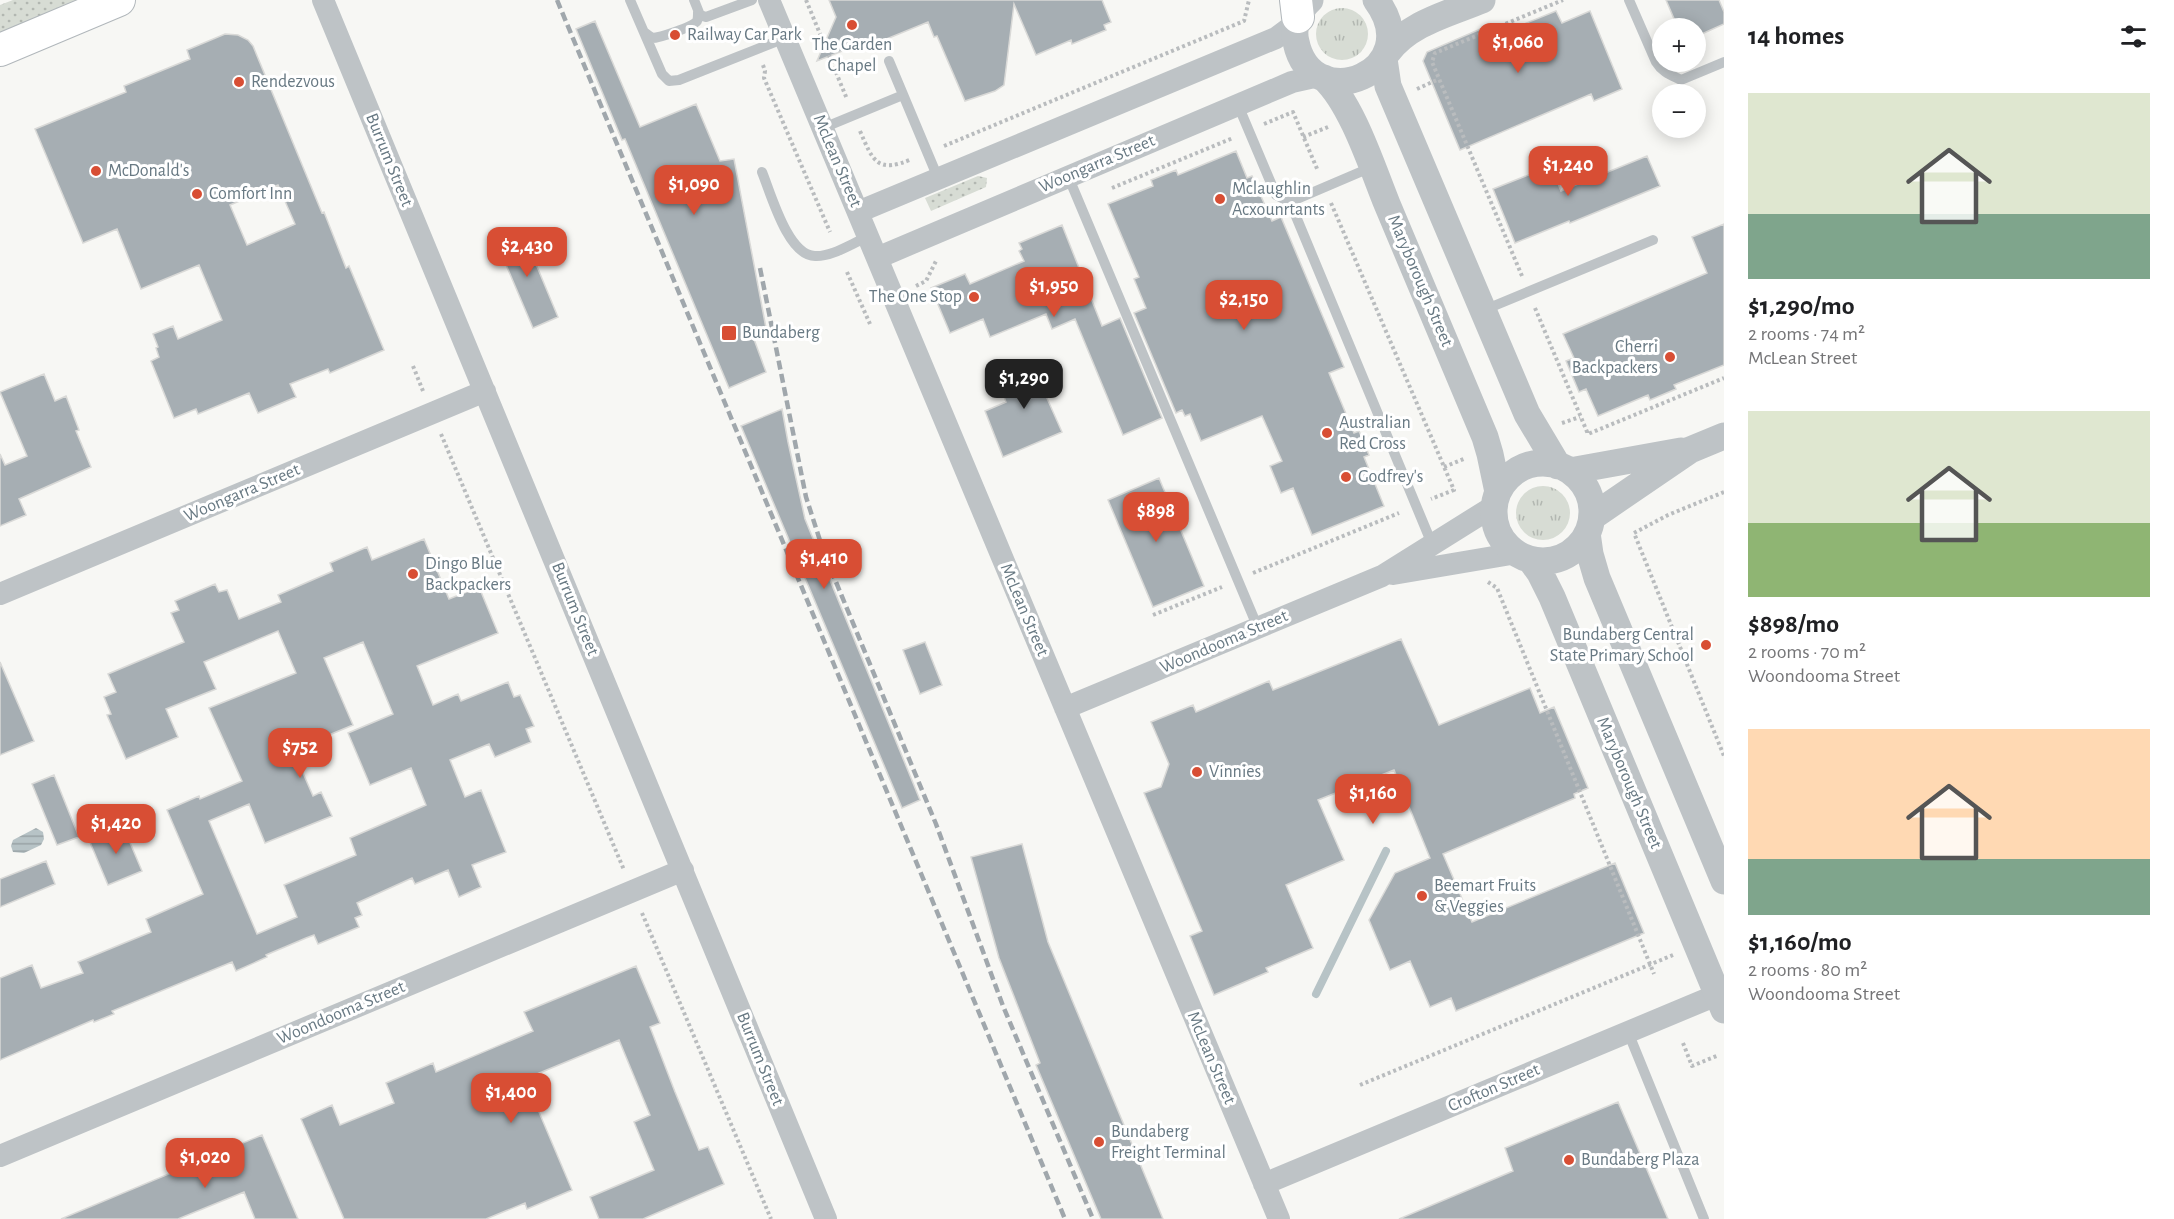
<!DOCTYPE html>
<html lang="en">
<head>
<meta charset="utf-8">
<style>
	body { margin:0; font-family:"Alegreya Sans",sans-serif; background:#f6f6f6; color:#202124; height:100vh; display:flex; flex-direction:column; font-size:22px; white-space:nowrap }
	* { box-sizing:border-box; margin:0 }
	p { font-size:20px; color:#757577 }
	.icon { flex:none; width:33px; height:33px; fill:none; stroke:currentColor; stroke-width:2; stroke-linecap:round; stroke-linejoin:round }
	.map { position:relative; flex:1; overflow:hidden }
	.side { display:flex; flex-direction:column; background:#fff; width:450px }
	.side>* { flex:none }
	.tools { position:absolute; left:1652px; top:18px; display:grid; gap:12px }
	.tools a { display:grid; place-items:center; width:54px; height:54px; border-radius:50%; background:#fff; box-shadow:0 3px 15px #0003; font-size:30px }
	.price { position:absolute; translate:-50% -51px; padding:0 14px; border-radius:12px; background:#d84e34; color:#fff; font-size:20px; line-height:39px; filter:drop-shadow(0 2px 3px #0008) }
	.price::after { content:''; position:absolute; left:50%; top:36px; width:18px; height:14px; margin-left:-9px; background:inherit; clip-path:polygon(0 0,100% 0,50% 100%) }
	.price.selected { background:#222; color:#fff }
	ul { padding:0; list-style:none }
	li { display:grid; align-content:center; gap:12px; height:318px; padding:0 24px }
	li span { display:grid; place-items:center; height:186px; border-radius:0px; color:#555 }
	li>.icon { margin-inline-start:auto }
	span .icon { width:108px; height:108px; fill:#fffc; stroke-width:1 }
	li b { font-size:26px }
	h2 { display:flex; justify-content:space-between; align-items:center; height:72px; padding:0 24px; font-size:26px }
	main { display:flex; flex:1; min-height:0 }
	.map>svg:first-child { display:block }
	.grass { fill:url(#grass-dots) }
	.park { fill:url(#park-tufts) }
	.water { fill:url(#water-rules) }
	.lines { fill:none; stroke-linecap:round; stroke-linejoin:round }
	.stream { stroke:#b7c3c6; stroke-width:8 }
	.building { fill:#a6aeb3; stroke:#d9d9d7; stroke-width:1.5; fill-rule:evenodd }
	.secondary-casing { stroke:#b1b7bb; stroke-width:34 }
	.path { stroke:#b9bcbe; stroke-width:4; stroke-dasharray:3 3; stroke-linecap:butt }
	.service { stroke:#bec3c6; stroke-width:10 }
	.minor { stroke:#bec3c6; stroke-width:22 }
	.tertiary { stroke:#bec3c6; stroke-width:27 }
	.secondary { stroke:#fff; stroke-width:32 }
	.rail { stroke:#a0a7ac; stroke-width:4.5; stroke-dasharray:9 4.5; stroke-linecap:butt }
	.poi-dot { fill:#d84e34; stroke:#fff; stroke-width:2 }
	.labels { text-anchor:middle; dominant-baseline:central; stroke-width:6; stroke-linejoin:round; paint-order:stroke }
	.poi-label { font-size:18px; fill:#687983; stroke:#fff; text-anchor:start }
	.street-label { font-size:18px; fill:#687983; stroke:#fff }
</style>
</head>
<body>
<main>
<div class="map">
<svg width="1724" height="1219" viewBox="0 0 1724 1219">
	<defs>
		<pattern id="grass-dots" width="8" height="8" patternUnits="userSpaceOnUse" patternTransform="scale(1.5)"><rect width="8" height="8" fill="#d7dcd4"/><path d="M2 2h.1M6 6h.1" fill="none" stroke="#b2b7b1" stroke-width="1.8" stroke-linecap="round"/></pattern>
		<pattern id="park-tufts" width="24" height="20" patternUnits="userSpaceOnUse" patternTransform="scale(1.5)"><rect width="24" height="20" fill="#d7dcd4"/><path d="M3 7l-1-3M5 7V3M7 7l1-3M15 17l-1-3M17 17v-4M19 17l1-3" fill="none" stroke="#b2b7b1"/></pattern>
		<pattern id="water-rules" width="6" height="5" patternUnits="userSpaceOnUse" patternTransform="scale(1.5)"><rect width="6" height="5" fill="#b7c3c6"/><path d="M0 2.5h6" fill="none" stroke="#99a3a6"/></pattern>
	</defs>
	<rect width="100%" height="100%" fill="#f7f7f4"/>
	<path class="grass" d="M 13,0 L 86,0 L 0,36 L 0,5 Z
		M 978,176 L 987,178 L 986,187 L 931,211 L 925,198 Z"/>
	<path class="park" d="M1316 34a26 26 0 1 1 52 0a26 26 0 1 1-52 0Z
		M1516 513a27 27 0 1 1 54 0a27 27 0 1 1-54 0Z"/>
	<path class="water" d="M 36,828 L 43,832 L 44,839 L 41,845 L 24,853 L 13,852 L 11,846 L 13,840 Z"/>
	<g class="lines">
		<path class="stream" d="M 1316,994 L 1386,851"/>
	</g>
	<path class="building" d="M 829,0 L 1102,0 L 1111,22 L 1104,25 L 1106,30 L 1072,44 L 1071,40 L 1036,55 L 1014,4 L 1004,85 L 995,91 L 965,101 L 937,36 L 934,37 L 928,22 L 862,49 L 860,44 L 817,61 L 836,17 Z
		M 1666,0 L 1719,0 L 1724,12 L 1724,24 L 1695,37 L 1695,28 L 1678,28 Z
		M 1556,11 L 1562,23 L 1590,11 L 1622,89 L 1594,101 L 1591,94 L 1460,150 L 1423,61 L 1427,52 L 1492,24 L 1497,35 Z
		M 595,21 L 640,127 L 696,104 L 720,161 L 734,159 L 766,328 L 751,331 L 766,372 L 729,388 L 625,139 L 622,140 L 576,29 Z
		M 225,34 L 238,35 L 248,40 L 253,46 L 322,213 L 324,212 L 346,268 L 349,266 L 384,350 L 330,373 L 328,369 L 290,384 L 296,397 L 258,413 L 249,393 L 198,414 L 196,409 L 174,418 L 151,361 L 159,357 L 156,348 L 158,347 L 153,334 L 173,326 L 178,339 L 222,320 L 199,265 L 141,289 L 117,229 L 83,243 L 35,129 L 126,92 L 124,86 L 190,59 L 187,50 ZM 278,185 L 295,224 L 247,245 L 230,205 Z
		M 1236,151 L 1247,178 L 1252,176 L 1272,221 L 1281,217 L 1344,367 L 1329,373 L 1354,433 L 1359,431 L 1369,455 L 1364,457 L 1384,506 L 1312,535 L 1293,488 L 1281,493 L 1270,466 L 1282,461 L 1262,416 L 1201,441 L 1190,414 L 1185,416 L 1182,410 L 1176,413 L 1134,313 L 1146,308 L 1134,279 L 1139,277 L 1108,204 L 1153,186 L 1151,180 L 1176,170 L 1178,175 Z
		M 1647,156 L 1660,186 L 1570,223 L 1569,221 L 1515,243 L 1493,189 L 1551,166 L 1561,191 Z
		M 1724,224 L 1724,365 L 1674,385 L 1676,389 L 1650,400 L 1648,395 L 1598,416 L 1586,389 L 1579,392 L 1566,361 L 1574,358 L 1563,334 L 1707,273 L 1692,237 Z
		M 1062,225 L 1102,326 L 1120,318 L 1162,418 L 1123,435 L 1075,319 L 1052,329 L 1046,314 L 990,337 L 983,319 L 950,333 L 931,288 L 965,274 L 970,284 L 1024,261 L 1019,251 L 1022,249 L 1019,243 Z
		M 521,228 L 558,317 L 533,328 L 495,239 Z
		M 1049,360 L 1058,380 L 1042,387 L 1062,432 L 1003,457 L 985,411 L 1006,402 L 998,381 Z
		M 44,374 L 55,401 L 66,396 L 79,430 L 76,431 L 91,467 L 19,499 L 26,515 L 0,526 L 0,454 L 5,465 L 27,456 L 0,392 Z
		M 782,409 L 788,442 L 805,519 L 920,800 L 902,808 L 741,426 Z
		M 1159,478 L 1204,586 L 1153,607 L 1108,500 Z
		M 424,539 L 449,599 L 479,587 L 498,633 L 417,666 L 433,705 L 458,694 L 461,701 L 508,682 L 514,697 L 520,695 L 534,726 L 526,729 L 531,742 L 495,757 L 489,744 L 450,760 L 465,797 L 481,790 L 506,852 L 472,865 L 481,887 L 459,897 L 448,870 L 415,884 L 412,878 L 357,903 L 362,915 L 355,918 L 359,927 L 318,944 L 314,935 L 306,938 L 266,955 L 267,957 L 236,971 L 232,962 L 112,1011 L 114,1014 L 94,1022 L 93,1020 L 0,1060 L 0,978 L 32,965 L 41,988 L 83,973 L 78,962 L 151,932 L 146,919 L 203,894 L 167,810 L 199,796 L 200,799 L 242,781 L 209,708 L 296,673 L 278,631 L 204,662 L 216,689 L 166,709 L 178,737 L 126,759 L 107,715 L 111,714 L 104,697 L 116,692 L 108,674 L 184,642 L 171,613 L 179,610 L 175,601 L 215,584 L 219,592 L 227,590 L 239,619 L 281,602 L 278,595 L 333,571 L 330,563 L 367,547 L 372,560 ZM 363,642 L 393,714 L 348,733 L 370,785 L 411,768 L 426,805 L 350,838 L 356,855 L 284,885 L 297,917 L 257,934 L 209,821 L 249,804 L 265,843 L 332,816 L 321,792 L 313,796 L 293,750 L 353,725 L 324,658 Z
		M 1401,639 L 1439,725 L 1530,688 L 1540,713 L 1554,707 L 1588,788 L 1574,794 L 1575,798 L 1443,854 L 1472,922 L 1615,863 L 1644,933 L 1456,1011 L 1451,998 L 1430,1007 L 1410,961 L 1390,970 L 1369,920 L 1395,873 L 1430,858 L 1394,770 L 1318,800 L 1344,860 L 1286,885 L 1313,948 L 1266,968 L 1268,972 L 1214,995 L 1190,936 L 1202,931 L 1144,793 L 1161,787 L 1169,764 L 1151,722 L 1193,705 L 1196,712 L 1269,681 L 1273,690 Z
		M 925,642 L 942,685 L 920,694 L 903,650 Z
		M 0,662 L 34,741 L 0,755 Z
		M 54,775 L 79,837 L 57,845 L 32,784 Z
		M 123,826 L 142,871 L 108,885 L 89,840 Z
		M 1022,844 L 1048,942 L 1163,1219 L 1101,1219 L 1036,1065 L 1040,1063 L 999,958 L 971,857 Z
		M 46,861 L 55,884 L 0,907 L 0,879 Z
		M 636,966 L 660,1023 L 650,1027 L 675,1092 L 699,1150 L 708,1147 L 724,1184 L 643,1219 L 599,1219 L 590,1197 L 654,1170 L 634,1122 L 650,1115 L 619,1040 L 525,1079 L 572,1190 L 527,1209 L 525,1203 L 486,1219 L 344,1219 L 301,1119 L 332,1105 L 340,1125 L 394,1103 L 386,1083 L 433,1063 L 436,1072 L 533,1031 L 524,1012 Z
		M 1618,1102 L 1668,1219 L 1399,1219 L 1513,1171 L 1505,1148 Z
		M 262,1135 L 298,1219 L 255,1219 L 244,1192 L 178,1219 L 61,1219 Z"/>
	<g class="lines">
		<defs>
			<path id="secondary" d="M 1296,0 L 1298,17
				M 0,50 L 119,0"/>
		</defs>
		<use href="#secondary" class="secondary-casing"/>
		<path class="path" d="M 806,0 L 847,99
			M 763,65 L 765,71 L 764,78 L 830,232
			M 1417,89 L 1439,79
			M 1264,124 L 1293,112 L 1318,171
			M 860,131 C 873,161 877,174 912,159
			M 1303,137 L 1328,127
			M 944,146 L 1244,21 L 1249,0
			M 1112,188 L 1233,138
			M 1331,203 L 1454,490 L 1431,499
			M 847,272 L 870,324
			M 1522,276 L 1432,62 L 1435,53 L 1563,0
			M 916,286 L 926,281 L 936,261
			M 1535,308 L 1588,434 L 1724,378
			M 413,366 L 423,391
			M 1562,423 L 1580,417
			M 441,434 L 624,870
			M 1444,467 L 1466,458
			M 1724,492 L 1668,515 L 1634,533 L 1724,756
			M 1253,573 L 1399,513
			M 1488,582 L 1497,588 L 1654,974
			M 1153,615 L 1222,587
			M 642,913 L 771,1219
			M 1683,1043 L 1692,1066 L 1719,1055
			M 1360,1085 L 1673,955"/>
		<path class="service" d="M 630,0 L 662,74 L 669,81 L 679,80 L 785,38
			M 694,0 L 700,15 L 706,17 L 752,0
			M 1629,0 L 1656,62 C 1662,72 1671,75 1681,80 L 1724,62
			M 644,32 L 652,38 C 659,38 693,27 697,21 C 698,19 698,14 698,12
			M 889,61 L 938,178
			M 1238,105 L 1276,195 L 1290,202 L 1432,544
			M 823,128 L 903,95
			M 762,172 C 771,194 788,256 815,256 C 832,257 852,243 868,237
			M 1068,176 L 1258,628
			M 1290,202 L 1372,167
			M 1484,310 L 1653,240
			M 1628,1032 L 1704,1219"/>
		<path class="minor" d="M 323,0 L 826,1219
			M 769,0 L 1279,1219
			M 858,212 L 1276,38 L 1296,23
			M 877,258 L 1292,82 L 1319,76
			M 1393,574 L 1517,553
			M 0,594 L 485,391
			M 1065,708 L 1382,576 L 1494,506
			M 0,1156 L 683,870
			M 1264,1184 L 1724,992"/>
		<path class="tertiary" d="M 1310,0 C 1299,10 1292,27 1296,42 C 1312,119 1429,71 1376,0
			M 1387,53 C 1409,23 1448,14 1482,0
			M 1384,59 L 1388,86 L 1527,414 L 1558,466
			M 1324,78 C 1352,104 1372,167 1387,204 C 1420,281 1452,359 1485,437 L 1490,454 L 1498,492
			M1494 512a49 49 0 1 1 98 0a49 49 0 1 1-98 0Z
			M 1570,471 L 1681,451
			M 1592,517 L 1690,450 L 1724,436
			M 1587,533 L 1590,554 L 1597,578 L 1724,881
			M 1530,559 L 1540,573 L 1552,597 L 1724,1010"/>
		<use href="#secondary" class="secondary"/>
		<path class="rail" d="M 557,0 L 1065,1219
			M 760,268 L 806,497 L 824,553 L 936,824 L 1003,1006 L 1093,1219"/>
	</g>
	<g class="poi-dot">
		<circle cx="852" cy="25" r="6"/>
		<circle cx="675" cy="35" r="6"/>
		<circle cx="239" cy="82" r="6"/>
		<circle cx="96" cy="171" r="6"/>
		<circle cx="197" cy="194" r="6"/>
		<circle cx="1220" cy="199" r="6"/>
		<circle cx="974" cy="297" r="6"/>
		<rect x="721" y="325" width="16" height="16" rx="3"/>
		<circle cx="1670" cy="357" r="6"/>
		<circle cx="1327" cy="433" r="6"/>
		<circle cx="1346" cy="477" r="6"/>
		<circle cx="413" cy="574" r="6"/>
		<circle cx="1706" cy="645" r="6"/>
		<circle cx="1197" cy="772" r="6"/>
		<circle cx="1422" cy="896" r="6"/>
		<circle cx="1099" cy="1142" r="6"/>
		<circle cx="1569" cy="1160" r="6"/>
	</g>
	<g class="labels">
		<g class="poi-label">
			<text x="687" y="35">Railway Car Park</text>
			<text x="852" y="45" text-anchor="middle">The Garden<tspan x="852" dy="21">Chapel</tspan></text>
			<text x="251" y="82">Rendezvous</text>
			<text x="108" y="171">McDonald's</text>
			<text x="1232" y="189">Mclaughlin<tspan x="1232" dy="21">Acxounrtants</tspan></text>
			<text x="209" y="194">Comfort Inn</text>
			<text x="962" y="297" text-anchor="end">The One Stop</text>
			<text x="742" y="333">Bundaberg</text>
			<text x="1658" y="347" text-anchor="end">Cherri<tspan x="1658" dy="21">Backpackers</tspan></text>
			<text x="1339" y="423">Australian<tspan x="1339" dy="21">Red Cross</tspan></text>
			<text x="1358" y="477">Godfrey's</text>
			<text x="425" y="564">Dingo Blue<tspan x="425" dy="21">Backpackers</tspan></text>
			<text x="1694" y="635" text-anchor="end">Bundaberg Central<tspan x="1694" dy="21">State Primary School</tspan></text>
			<text x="1209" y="772">Vinnies</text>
			<text x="1434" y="886">Beemart Fruits<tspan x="1434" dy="21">&amp; Veggies</tspan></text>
			<text x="1111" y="1132">Bundaberg<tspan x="1111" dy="21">Freight Terminal</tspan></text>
			<text x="1581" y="1160">Bundaberg Plaza</text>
		</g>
		<g class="street-label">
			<text transform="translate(389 160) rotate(68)">Burrum Street</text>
			<text transform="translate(837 161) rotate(67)">McLean Street</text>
			<text transform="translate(1097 164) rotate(-23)">Woongarra Street</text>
			<text transform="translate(1420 281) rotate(67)">Maryborough Street</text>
			<text transform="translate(242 493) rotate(-23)">Woongarra Street</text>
			<text transform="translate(575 609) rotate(68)">Burrum Street</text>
			<text transform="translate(1024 610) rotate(67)">McLean Street</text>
			<text transform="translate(1224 642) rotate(-23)">Woondooma Street</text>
			<text transform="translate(1629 783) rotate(67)">Maryborough Street</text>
			<text transform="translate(341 1013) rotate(-23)">Woondooma Street</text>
			<text transform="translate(1211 1058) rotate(67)">McLean Street</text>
			<text transform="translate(760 1059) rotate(68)">Burrum Street</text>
			<text transform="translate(1494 1088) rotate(-23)">Crofton Street</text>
		</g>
	</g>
</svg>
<div class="tools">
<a>+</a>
<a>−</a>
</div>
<b class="price" style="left:1518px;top:74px">$1,060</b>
<b class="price" style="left:1568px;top:197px">$1,240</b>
<b class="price" style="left:694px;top:216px">$1,090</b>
<b class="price" style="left:527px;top:278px">$2,430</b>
<b class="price" style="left:1054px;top:318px">$1,950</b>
<b class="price" style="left:1244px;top:331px">$2,150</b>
<b class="price selected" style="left:1024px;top:410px">$1,290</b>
<b class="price" style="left:1156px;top:543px">$898</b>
<b class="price" style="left:824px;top:590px">$1,410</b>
<b class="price" style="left:300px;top:779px">$752</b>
<b class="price" style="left:1373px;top:825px">$1,160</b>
<b class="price" style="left:116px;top:855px">$1,420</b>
<b class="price" style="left:511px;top:1124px">$1,400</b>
<b class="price" style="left:205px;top:1189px">$1,020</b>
</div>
<section class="side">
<h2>14 homes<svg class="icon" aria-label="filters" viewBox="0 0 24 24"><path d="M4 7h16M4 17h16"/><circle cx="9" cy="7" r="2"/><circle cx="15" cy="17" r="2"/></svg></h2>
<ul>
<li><span style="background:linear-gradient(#dfe7d0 65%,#7fa58c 0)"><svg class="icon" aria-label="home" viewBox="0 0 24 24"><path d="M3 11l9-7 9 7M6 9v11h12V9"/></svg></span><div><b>$1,290/mo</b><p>2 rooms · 74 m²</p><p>McLean Street</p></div></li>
<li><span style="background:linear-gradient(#dfe7d0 60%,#8fb573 0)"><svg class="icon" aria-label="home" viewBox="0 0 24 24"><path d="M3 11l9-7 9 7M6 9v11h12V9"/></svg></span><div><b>$898/mo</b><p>2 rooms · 70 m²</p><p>Woondooma Street</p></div></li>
<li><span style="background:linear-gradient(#ffd9b3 70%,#7fa58c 0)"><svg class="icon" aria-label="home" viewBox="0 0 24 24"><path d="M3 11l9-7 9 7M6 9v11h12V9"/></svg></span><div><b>$1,160/mo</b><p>2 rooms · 80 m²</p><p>Woondooma Street</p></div></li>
</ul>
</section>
</main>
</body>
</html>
